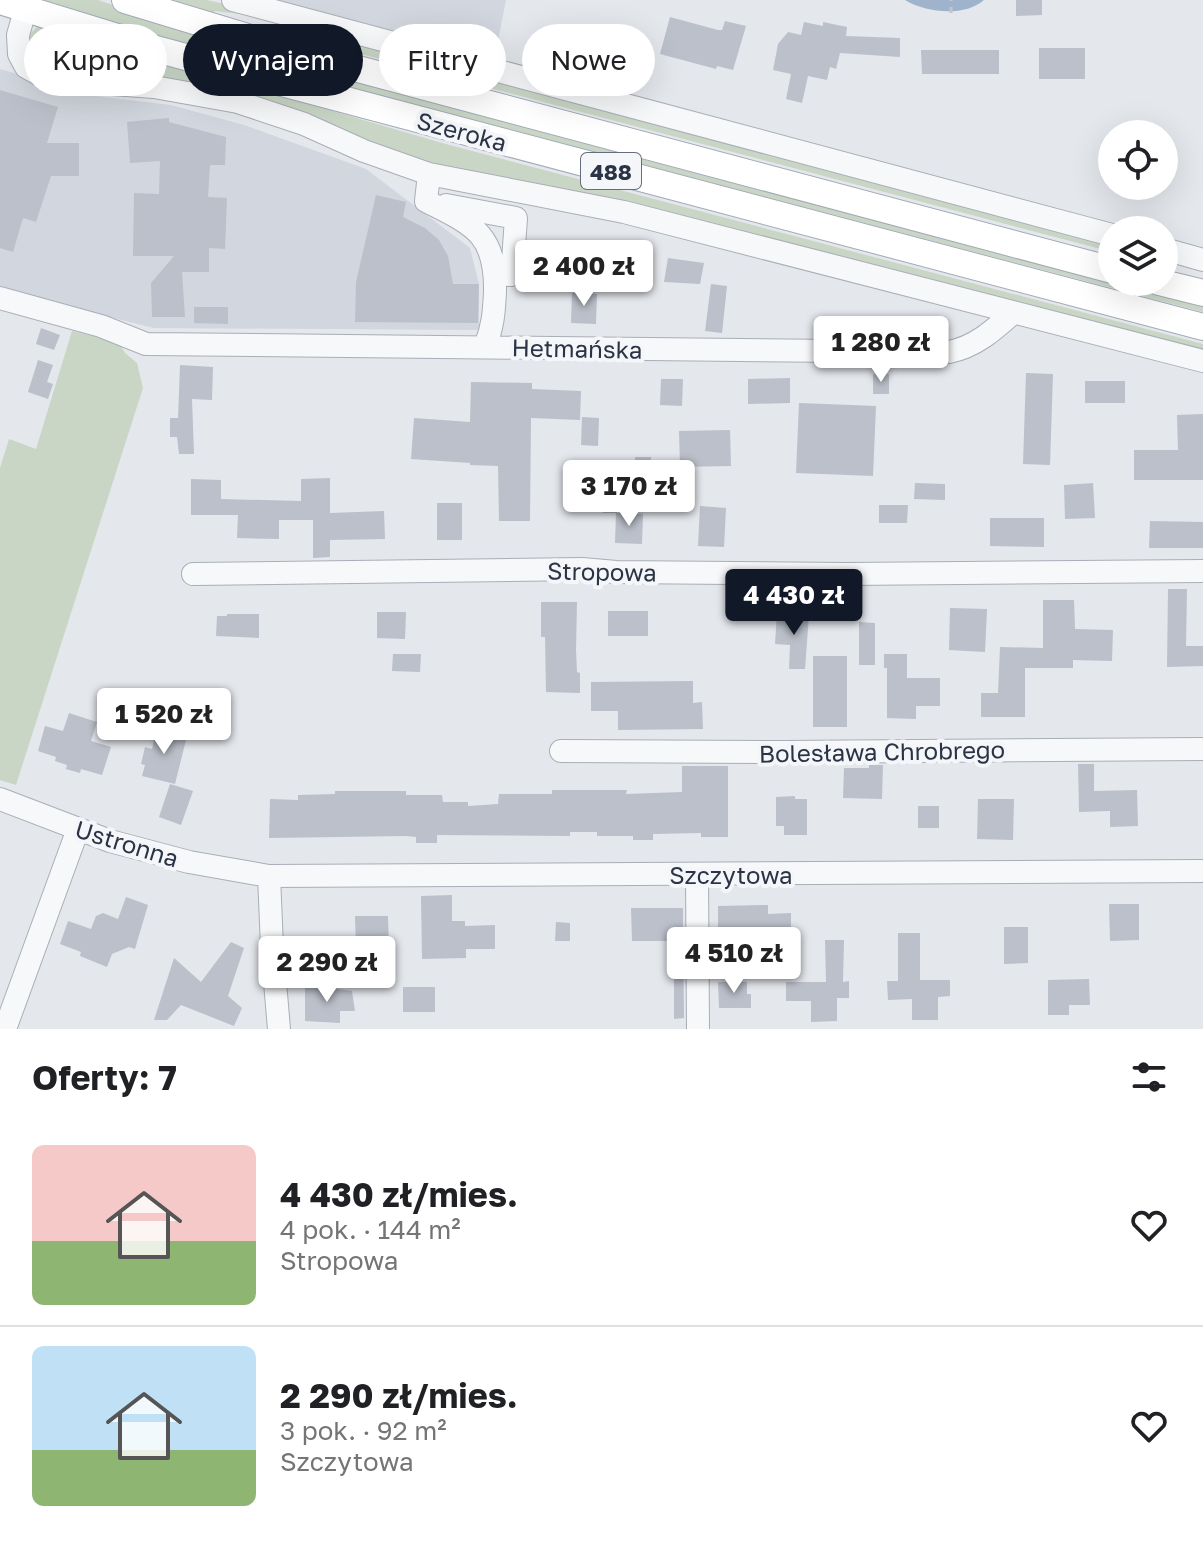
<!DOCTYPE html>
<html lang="pl">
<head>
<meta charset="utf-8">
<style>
	body { margin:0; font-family:"Golos Text",sans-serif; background:#f2f2f2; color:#202124; height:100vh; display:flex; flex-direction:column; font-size:30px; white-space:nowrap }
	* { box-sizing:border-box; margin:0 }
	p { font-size:26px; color:#757577 }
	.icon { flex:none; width:44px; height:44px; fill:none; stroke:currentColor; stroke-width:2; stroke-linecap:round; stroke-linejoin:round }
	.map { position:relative; height:1029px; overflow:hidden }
	.side { display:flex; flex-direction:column; background:#fff; flex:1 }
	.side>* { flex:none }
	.banner { position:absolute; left:24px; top:24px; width:800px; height:72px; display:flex; gap:16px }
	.buttons { position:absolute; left:1098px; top:120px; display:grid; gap:16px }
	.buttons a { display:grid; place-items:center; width:80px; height:80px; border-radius:50%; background:#fff; box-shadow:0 8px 32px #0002; font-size:40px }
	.price { position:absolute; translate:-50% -68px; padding:0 18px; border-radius:8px; background:#fff; color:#222; font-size:26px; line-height:52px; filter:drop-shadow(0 2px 4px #0008) }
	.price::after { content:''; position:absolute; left:50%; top:48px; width:24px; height:18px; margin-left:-12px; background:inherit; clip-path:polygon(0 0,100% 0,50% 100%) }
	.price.selected { background:#111827; color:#fff }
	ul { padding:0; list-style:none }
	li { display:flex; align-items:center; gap:24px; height:200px; padding:0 32px }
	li+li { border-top:2px solid #e0e0e0 }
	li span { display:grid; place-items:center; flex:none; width:224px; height:160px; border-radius:12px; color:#555 }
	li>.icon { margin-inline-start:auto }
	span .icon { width:96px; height:96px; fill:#fffc; stroke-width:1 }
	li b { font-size:34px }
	h2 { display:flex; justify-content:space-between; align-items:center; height:96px; padding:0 32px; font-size:34px }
	.pill { padding:0 28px; border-radius:36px; background:#fff; box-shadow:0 8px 32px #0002; font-size:28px; line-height:72px }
	.pill.selected { background:#111827; color:#fff }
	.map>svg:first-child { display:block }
	.built { fill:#d2d6de }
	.green { fill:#c9d6c5 }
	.water { fill:#9fb4cc }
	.building { fill:#bbc0ca }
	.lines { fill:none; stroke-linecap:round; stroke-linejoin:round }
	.minor-casing { stroke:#a9aeb7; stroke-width:24 }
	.major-casing { stroke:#a3abb8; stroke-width:28 }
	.path { stroke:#c2c5cb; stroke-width:3; stroke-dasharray:6 6; stroke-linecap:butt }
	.minor { stroke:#f7f8fa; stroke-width:22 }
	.major { stroke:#fff; stroke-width:26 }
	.labels { text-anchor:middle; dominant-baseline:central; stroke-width:8; stroke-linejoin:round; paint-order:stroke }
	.shield { fill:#f4f6f9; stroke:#676e7b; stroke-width:2 }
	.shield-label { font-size:22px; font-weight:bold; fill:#2b3445 }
	.street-label { font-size:24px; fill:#2b3445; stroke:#f4f6f9 }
</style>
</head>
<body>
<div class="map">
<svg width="1203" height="1029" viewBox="0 0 1203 1029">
	<rect width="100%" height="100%" fill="#e4e7ec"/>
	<path class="built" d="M 270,0 L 506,0 L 495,56 Z
		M 0,69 L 87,95 L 171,105 L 244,125 L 366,169 L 470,248 L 479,284 L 479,330 L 153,328 L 0,289 Z"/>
	<path class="green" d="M 44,0 L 98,0 L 284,62 L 664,165 L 1203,304 L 1203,312 L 204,49 L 62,8 Z
		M 174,0 L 207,0 L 250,10 L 249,15 L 215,11 L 213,14 Z
		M 39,25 L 442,143 L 1203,344 L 1203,356 L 428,169 L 274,107 L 85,76 L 87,63 L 76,62 L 74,75 L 30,60 L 26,38 Z
		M 302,25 L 1112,240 L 1112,252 L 361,54 L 299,32 Z
		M 72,331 L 119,342 L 125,353 L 137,363 L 143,388 L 16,785 L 0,780 L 0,468 L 9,439 L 36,449 Z"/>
	<path class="water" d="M 905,0 L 984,0 C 965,17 926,13 905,0 Z"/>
	<path class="building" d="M 1016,0 L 1042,0 L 1042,15 L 1016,16 Z
		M 670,17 L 718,30 L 722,30 L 725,21 L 746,26 L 733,70 L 717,66 L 716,69 L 660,54 Z
		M 804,22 L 823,26 L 823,22 L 847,27 L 846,36 L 900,38 L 900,57 L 840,53 L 836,69 L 830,67 L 827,80 L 808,76 L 802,103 L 786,99 L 791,74 L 773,70 L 778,44 L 788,32 L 801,35 Z
		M 601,27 L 614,31 L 610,50 L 645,60 L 639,80 L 590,67 Z
		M 1039,48 L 1085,48 L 1085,79 L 1039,79 Z
		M 921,50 L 999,50 L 999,74 L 922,74 Z
		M 0,90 L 58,107 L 47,143 L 79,143 L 79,176 L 51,176 L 36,222 L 23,218 L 13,252 L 0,248 Z
		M 169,118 L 169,122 L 226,137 L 225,165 L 210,165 L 208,197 L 227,198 L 225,249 L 209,248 L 209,272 L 182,272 L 185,317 L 152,317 L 151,283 L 174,256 L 133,256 L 134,193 L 159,194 L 160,161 L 130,163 L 127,122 Z
		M 376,195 L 406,202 L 403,217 L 425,228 L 439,240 L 448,256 L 453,284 L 479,284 L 478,323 L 355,322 L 356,282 Z
		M 668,258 L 704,263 L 700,284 L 664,282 Z
		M 711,284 L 727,286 L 722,333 L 705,331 Z
		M 572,293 L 597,294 L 596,324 L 571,323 Z
		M 194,307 L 228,307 L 228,324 L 194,323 Z
		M 41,328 L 60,335 L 54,350 L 36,344 Z
		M 38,360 L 53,365 L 47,382 L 53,384 L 48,399 L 28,392 Z
		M 180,365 L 213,367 L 212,400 L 192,399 L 194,454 L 179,454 L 177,437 L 170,437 L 170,418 L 178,418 Z
		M 1026,373 L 1053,374 L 1050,465 L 1023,464 Z
		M 873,374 L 889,374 L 889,394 L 873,394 Z
		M 790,378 L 790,403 L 748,404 L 748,379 Z
		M 661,379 L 683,379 L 682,406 L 660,405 Z
		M 1085,381 L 1125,381 L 1125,403 L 1085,403 Z
		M 471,382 L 532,383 L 532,389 L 581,391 L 580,420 L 531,418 L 530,521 L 499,521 L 498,466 L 470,465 L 470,463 L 411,459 L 414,418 L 470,422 Z
		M 799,403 L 876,406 L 873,476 L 796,473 Z
		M 1203,414 L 1203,480 L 1134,480 L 1134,450 L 1178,450 L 1177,415 Z
		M 582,417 L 599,418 L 598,446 L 581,445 Z
		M 730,430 L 731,466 L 680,467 L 679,431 Z
		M 635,457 L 651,457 L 651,475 L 635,475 Z
		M 330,478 L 330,513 L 384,511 L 385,539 L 330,540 L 330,557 L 313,558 L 313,520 L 279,520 L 279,539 L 237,538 L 238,515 L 191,515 L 191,479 L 221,480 L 221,499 L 301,501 L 301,479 Z
		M 915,483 L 945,484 L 945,500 L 914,499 Z
		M 1093,483 L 1095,518 L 1065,519 L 1064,485 Z
		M 604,485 L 617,485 L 617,513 L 603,513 Z
		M 437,503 L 462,503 L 462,540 L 437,540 Z
		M 879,505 L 908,505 L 907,523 L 879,523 Z
		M 700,506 L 726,508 L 724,547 L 698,546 Z
		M 616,513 L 643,514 L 642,544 L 615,543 Z
		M 990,518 L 1044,518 L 1044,547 L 990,546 Z
		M 1150,521 L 1203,522 L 1203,548 L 1149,548 Z
		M 1168,589 L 1187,589 L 1186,646 L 1203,646 L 1203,666 L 1167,667 Z
		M 1043,600 L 1074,600 L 1075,629 L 1113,630 L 1112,661 L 1073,660 L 1073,668 L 1025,668 L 1025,717 L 981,717 L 981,693 L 998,693 L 1000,647 L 1043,648 Z
		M 541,602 L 577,602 L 576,650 L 577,672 L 580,673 L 580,693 L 546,692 L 545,637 L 541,637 Z
		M 950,608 L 987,609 L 985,652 L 949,650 Z
		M 608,611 L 648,611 L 648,636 L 608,636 Z
		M 377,612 L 406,612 L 405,639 L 377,638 Z
		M 777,613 L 809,615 L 805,669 L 789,669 L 790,645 L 775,644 Z
		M 227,614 L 259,614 L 259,638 L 216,636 L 217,616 L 227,616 Z
		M 859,622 L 875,623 L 875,665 L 859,665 Z
		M 393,654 L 421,654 L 420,672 L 392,671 Z
		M 884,654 L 907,654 L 907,678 L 940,678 L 940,706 L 916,706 L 916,719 L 887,718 L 887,668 L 884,668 Z
		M 813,656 L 847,656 L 847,727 L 813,727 Z
		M 693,681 L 693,703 L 702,702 L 703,729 L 618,730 L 618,711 L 591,711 L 591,682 Z
		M 69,713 L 97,722 L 91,741 L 111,747 L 102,775 L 81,769 L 80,773 L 66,769 L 67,765 L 55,761 L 56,757 L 38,751 L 45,726 L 63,731 Z
		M 157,728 L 187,736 L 175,784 L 142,776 L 145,765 L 141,764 L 145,747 L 152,749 Z
		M 1078,764 L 1094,764 L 1094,791 L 1137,790 L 1138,826 L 1110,827 L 1110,811 L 1079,812 Z
		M 869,765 L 883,765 L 882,799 L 843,798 L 844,768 L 869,768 Z
		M 682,766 L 728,766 L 728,837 L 701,837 L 701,833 L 653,834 L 653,840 L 633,840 L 633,836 L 597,836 L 597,832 L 570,832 L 570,836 L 437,835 L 437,843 L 416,843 L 416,837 L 406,836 L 269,838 L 270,799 L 298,800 L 298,795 L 335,794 L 335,791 L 406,791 L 406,795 L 442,795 L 443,802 L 468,802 L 468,806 L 498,804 L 499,794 L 552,794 L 552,790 L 627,790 L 626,794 L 682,792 Z
		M 170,784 L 193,791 L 181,825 L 159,817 Z
		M 795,796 L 795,799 L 807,799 L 807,835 L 784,835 L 784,826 L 776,826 L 776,797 Z
		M 978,799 L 1014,799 L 1013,840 L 977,839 Z
		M 918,806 L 939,806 L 939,828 L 918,828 Z
		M 452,895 L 452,921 L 465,921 L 465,926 L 495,925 L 495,949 L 466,949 L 466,958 L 422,959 L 421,896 Z
		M 126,897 L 148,905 L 135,949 L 129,947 L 112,954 L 107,967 L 80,956 L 81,952 L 60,944 L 68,921 L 91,929 L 96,916 L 103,913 L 118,919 Z
		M 1109,904 L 1139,904 L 1139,940 L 1110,941 Z
		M 768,905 L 768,914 L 791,913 L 791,934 L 734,935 L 735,951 L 718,952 L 718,906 Z
		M 631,908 L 683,908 L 683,941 L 632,941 Z
		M 355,916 L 388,916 L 389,949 L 356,949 Z
		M 556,922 L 570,923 L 570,941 L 555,941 Z
		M 1004,927 L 1028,927 L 1028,963 L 1004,964 Z
		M 898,933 L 920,933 L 920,980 L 950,980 L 950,996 L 938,997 L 938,1020 L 912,1020 L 912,999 L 888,1000 L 887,981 L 898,981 Z
		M 825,940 L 844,940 L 843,982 L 849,981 L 849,998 L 837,998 L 837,1021 L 811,1022 L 811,1001 L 786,1001 L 786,982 L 826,982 Z
		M 231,942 L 244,948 L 228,996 L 242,1008 L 234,1026 L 181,1005 L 167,1020 L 154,1020 L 174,958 L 201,982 Z
		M 674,942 L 683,942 L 684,1018 L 674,1019 Z
		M 1089,979 L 1090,1005 L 1069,1005 L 1069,1015 L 1048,1015 L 1048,980 Z
		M 718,982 L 747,982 L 747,994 L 751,994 L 751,1008 L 719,1008 Z
		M 305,987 L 324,987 L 352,991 L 355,1011 L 340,1011 L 340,1023 L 305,1021 Z
		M 403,987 L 435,987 L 435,1012 L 403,1012 Z"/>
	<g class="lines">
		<defs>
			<path id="minor" d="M 28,0 L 18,35 L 19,54 L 26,67 L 42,76 L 85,82 L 154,87 L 238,102 L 304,124 L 364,151 L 429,174 L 624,212 L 1203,361
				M 233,0 L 1112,235
				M 429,174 L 426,201 C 473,225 496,233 495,292 C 494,312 493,327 485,346
				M 446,205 L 516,218 L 512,275 L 495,274
				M 1164,249 L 1203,260
				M 0,298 L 101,326 L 146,344 L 949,352 C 975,347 994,330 1013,313
				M 193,574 L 582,569 L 616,572 L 847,574 L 1203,571
				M 561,751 L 784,752 L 1203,749
				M 0,799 L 110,841 L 189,862 L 269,876 L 1203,871
				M 697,874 L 698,1029
				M 269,876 L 272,947 L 279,1029
				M 5,1029 L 78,829"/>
			<path id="major" d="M 125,0 L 317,58 L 1112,270
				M 0,1 L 156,49 L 278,82 L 1203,327
				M 1159,282 L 1203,293"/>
		</defs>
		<use href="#minor" class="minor-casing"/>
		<use href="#major" class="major-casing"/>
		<path class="path" d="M 951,13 L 951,0"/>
		<use href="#minor" class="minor"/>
		<use href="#major" class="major"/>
	</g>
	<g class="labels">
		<rect class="shield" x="581" y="153" width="60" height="36" rx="6"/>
		<g class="shield-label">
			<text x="611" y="171">488</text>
		</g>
		<g class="street-label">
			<text transform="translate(462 131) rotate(15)">Szeroka</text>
			<text transform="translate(577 348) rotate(1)">Hetmańska</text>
			<text transform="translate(602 571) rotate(1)">Stropowa</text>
			<text transform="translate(882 751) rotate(-1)">Bolesława Chrobrego</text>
			<text transform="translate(127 843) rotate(17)">Ustronna</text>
			<text x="731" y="874">Szczytowa</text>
		</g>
	</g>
</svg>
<div class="buttons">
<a><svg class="icon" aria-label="locate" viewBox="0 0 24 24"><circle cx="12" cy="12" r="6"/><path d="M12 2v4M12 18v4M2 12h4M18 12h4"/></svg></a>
<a><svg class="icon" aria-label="layers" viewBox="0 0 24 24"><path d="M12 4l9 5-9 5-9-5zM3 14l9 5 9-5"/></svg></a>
</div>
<b class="price" style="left:584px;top:308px">2 400 zł</b>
<b class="price" style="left:881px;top:384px">1 280 zł</b>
<b class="price" style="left:629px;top:528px">3 170 zł</b>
<b class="price selected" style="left:794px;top:637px">4 430 zł</b>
<b class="price" style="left:164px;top:756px">1 520 zł</b>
<b class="price" style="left:734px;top:995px">4 510 zł</b>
<b class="price" style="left:327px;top:1004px">2 290 zł</b>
<div class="banner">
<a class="pill">Kupno</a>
<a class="pill selected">Wynajem</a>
<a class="pill">Filtry</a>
<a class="pill">Nowe</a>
</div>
</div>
<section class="side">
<h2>Oferty: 7<svg class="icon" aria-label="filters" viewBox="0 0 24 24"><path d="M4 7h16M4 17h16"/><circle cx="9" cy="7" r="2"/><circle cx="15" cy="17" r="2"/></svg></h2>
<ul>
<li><span style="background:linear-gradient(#f6c9c9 60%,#8fb573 0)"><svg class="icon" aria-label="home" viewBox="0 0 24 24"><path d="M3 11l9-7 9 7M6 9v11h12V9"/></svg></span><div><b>4 430 zł/mies.</b><p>4 pok. · 144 m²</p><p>Stropowa</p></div><svg class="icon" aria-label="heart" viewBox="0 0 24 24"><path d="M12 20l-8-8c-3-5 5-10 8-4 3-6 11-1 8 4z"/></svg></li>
<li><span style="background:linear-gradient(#bfe0f5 65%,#8fb573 0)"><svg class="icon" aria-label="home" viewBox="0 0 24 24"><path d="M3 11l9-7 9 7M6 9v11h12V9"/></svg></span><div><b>2 290 zł/mies.</b><p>3 pok. · 92 m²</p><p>Szczytowa</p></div><svg class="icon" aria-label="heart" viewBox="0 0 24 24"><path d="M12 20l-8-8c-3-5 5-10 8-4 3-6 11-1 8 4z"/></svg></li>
</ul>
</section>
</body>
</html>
